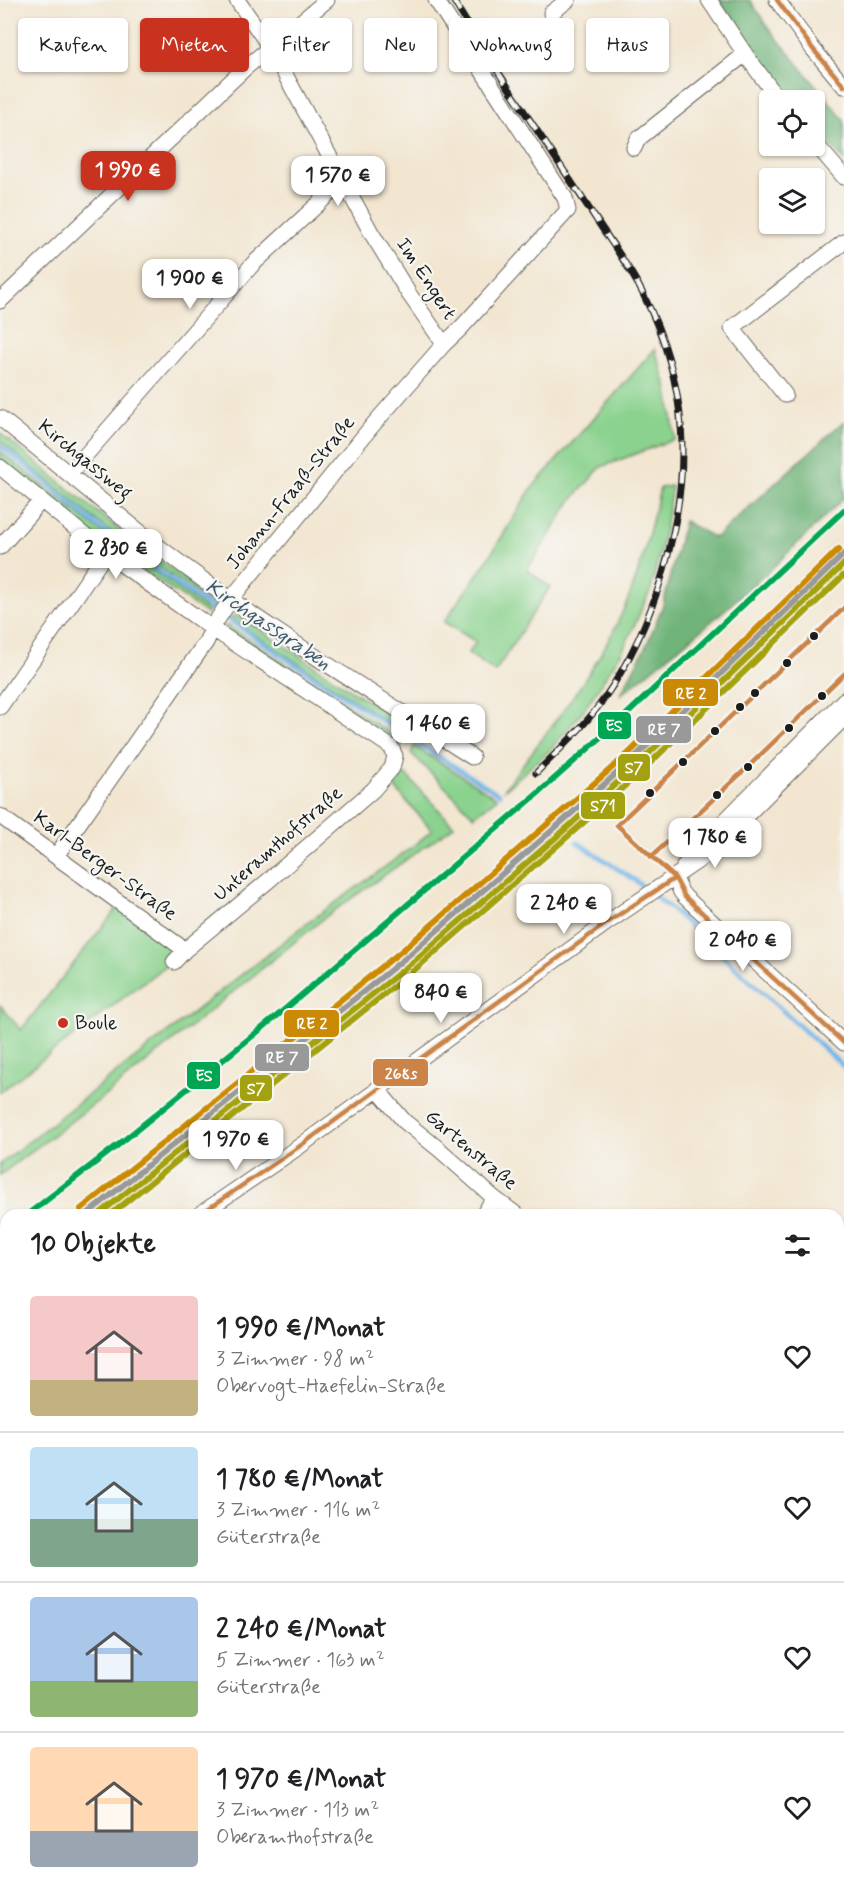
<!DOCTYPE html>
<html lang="de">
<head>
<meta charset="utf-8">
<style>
	body { margin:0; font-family:Mynerve,sans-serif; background:#f6f6f6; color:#202124; height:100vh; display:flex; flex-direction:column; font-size:22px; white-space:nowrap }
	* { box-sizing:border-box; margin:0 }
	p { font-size:20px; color:#757577 }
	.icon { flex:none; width:33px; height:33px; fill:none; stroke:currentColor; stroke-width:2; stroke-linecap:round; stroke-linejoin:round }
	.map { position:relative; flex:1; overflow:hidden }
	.panel { position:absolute; left:0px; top:1209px; width:844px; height:686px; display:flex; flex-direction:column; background:#fff; border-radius:18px 18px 0 0; box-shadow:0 2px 4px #0004 }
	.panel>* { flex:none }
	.guide { position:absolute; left:18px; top:18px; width:808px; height:54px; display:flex; gap:12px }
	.tools { position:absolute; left:759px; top:90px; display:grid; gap:12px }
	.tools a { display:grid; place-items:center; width:66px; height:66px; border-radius:6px; background:#fff; box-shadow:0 2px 4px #0004; font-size:30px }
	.price { position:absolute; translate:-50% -51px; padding:0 14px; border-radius:12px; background:#fff; color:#222; font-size:20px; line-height:39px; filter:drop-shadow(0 2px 3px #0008) }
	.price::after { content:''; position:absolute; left:50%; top:36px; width:18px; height:14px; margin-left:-9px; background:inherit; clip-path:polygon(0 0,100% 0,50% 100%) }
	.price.active { background:#c8321e; color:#fff }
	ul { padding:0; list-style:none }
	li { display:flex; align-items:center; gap:18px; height:150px; padding:0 30px }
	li+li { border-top:2px solid #e0e0e0 }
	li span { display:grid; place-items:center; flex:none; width:168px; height:120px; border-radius:6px; color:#555 }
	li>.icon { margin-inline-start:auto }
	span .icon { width:72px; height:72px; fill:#fffc; stroke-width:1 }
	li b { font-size:26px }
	h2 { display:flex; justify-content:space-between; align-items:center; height:72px; padding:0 30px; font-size:26px }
	.tag { padding:0 21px; border-radius:6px; background:#fff; box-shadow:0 2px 4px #0004; font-size:21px; line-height:54px }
	.tag.active { background:#c8321e; color:#fff }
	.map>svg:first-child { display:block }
	.green { fill:#8ad28e; stroke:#537755; stroke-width:1.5 }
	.forest { fill:#6fb479; stroke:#46684a; stroke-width:1.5 }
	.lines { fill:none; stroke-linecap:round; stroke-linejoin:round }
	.stream { stroke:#72b5e8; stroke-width:4.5 }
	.minor-casing { stroke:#67635b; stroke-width:17 }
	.minor { stroke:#fff; stroke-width:15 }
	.rail-casing { stroke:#1c1c1c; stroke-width:7 }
	.rail { stroke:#f6f6f2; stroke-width:4.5; stroke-dasharray:14; stroke-linecap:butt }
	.bus-1-casing { stroke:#f6f6f2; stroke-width:9 }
	.bus-1 { stroke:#cb8347; stroke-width:4.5 }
	.rail-1-casing { stroke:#f6f6f2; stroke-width:10 }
	.rail-2-casing { stroke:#f6f6f2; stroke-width:10 }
	.rail-3-casing { stroke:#f6f6f2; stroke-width:10 }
	.rail-4-casing { stroke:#f6f6f2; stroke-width:10 }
	.rail-5-casing { stroke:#f6f6f2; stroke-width:10 }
	.rail-1 { stroke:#999; stroke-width:6 }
	.rail-2 { stroke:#a4a111; stroke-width:6 }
	.rail-3 { stroke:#cb8a06; stroke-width:6 }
	.rail-4 { stroke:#a4a111; stroke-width:6 }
	.rail-5 { stroke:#00a651; stroke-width:6 }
	.bus-dot { fill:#1c1c1c; stroke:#f6f6f2; stroke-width:2 }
	.poi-dot { fill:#c8321e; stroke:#f6f6f2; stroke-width:2 }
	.labels { text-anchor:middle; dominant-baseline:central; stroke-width:4.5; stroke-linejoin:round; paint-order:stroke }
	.street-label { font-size:20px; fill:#1c1c1c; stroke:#f6f6f2 }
	.poi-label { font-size:20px; fill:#1c1c1c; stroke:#f6f6f2; text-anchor:start }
	.water-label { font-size:21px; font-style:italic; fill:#3e596e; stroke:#f6f6f2 }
	.line-badge { stroke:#f6f6f2; stroke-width:2 }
	.badge-label { font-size:16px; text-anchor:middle; font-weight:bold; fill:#fff }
</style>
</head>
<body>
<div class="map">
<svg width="844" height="1894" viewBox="0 0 844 1894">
	<rect width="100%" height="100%" fill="#f6f6f2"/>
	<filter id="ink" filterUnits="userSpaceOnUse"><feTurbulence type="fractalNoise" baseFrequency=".0167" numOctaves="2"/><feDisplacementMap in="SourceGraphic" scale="12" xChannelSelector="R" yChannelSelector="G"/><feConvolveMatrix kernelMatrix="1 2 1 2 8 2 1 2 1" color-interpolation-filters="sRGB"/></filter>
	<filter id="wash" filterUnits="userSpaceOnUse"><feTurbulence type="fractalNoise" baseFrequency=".008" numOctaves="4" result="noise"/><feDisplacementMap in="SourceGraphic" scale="24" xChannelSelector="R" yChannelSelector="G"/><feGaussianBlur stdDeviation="1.35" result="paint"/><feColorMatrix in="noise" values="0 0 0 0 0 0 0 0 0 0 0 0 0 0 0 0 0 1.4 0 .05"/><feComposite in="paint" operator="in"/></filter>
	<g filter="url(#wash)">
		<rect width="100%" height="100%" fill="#f2e6d1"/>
		<path class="green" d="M 655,349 L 668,389 L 675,439 L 601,467 L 571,501 L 527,570 L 550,587 L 495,672 L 468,653 L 476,642 L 444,622 L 490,556 L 531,489 Z
			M 0,433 L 134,542 L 217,602 L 215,606 L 115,536 L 0,441 Z
			M 0,451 L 115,543 L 209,611 L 207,614 L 110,548 L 0,458 Z
			M 672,486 L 665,530 L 651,589 L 623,650 L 584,710 L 549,751 L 503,791 C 545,733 594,677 623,611 C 641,572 650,530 660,488 Z
			M 234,615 L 245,620 L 410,729 L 407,735 L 231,619 Z
			M 227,625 L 403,742 L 401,746 L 390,742 L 225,629 Z
			M 414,746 L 497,798 L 474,816 L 411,753 Z
			M 401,774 L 407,776 L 454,826 L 328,915 L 106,1095 L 0,1175 L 0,1164 L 310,921 L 415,845 L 432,830 L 392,785 Z
			M 118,907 L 171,946 L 173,952 L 170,962 L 0,1092 L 0,1005 L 21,1030 Z"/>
		<path class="forest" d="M 718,0 L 750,0 L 768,27 L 844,120 L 844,161 L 815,127 L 814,100 L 792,100 Z
			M 844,421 L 844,498 L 768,572 L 704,628 L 620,695 L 647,644 L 663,605 L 684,521 L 715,538 Z"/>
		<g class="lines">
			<path class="stream" d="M 0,446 C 42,476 79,513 120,543 C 243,633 370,715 499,794
				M 577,842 L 636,881 L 676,913 L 844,1067"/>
		</g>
	</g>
	<g filter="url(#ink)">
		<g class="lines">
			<defs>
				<path id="minor" d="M 237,0 L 270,47 L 372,234 L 409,294 L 444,344
					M 709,0 L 745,54 L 779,100
					M 777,0 L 813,49 L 844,86
					M 551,13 L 568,0
					M 814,142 L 844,177
					M 634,148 L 638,139 L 745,54
					M 0,301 L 244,69 L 327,0
					M 785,395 L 732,328 L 844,242
					M 0,418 C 53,460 105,505 159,547 C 258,623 366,689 472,757
					M 0,467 L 106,553 L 152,586 L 213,629 L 391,747 L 395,756 L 392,768 L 373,790 L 268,881 L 185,950 L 174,962
					M 69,474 L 252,265 L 328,195 L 345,184
					M 0,547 L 41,501
					M 0,707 L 106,553
					M 0,816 L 185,950
					M 56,856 L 206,642 L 215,623 L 231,599 L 372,426 L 444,344 L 460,329 L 568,210 L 565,198 L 436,0
					M 684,866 L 698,848 L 844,700
					M 675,878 L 681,892 L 685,897 L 844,1043
					M 377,1089 L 404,1121 L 440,1150 L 494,1198 L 517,1215
					M 199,1215 L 300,1146 L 608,922 L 708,854 L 844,718
					M 483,1215 L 494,1198
					M 838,1283 L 844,1276
					M 0,1348 L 6,1344
					M 0,1442 L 6,1445
					M 838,1547 L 844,1567
					M 0,1591 L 6,1597
					M 838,1604 L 844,1604
					M 838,1658 L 844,1619
					M 0,1783 L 6,1791
					M 258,1888 L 290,1894
					M 385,1888 L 402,1894
					M 46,1894 L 47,1888
					M 612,1894 L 614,1888
					M 751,1894 L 754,1888"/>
			</defs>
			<use href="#minor" class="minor-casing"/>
			<use href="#minor" class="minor"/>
			<defs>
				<path id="rail" d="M 453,0 C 497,74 547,144 594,216 C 610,241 629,266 642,292 C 690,386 692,474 663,573 C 650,617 630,662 603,700 C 584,727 559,750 536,773"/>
			</defs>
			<use href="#rail" class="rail-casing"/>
			<use href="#rail" class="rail"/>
			<defs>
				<path id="bus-1" d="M 777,0 L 813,49 L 844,86
					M 844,608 L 617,825 L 675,878 L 685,897 L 844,1043
					M 651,857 L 750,765 L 844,674
					M 199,1215 L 300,1146 L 608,922 L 675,878"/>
			</defs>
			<use href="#bus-1" class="bus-1-casing"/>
			<use href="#bus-1" class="bus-1"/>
			<defs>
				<path id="rail-1" d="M 86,1215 L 409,955 L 564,820 L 635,757 L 844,554"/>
				<path id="rail-2" d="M 98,1215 L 414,961 L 569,826 L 640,762 L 844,564"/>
				<path id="rail-3" d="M 81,1209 L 404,949 L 559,814 L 630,752 L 839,549"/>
				<path id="rail-4" d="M 110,1215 L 418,967 L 574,831 L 645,768 L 844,575"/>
				<path id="rail-5" d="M 27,1215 L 118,1145 L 277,1016 L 536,795 L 625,716 L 844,510"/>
			</defs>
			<use href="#rail-1" class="rail-1-casing"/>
			<use href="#rail-2" class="rail-2-casing"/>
			<use href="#rail-3" class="rail-3-casing"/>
			<use href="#rail-4" class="rail-4-casing"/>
			<use href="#rail-5" class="rail-5-casing"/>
			<use href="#rail-1" class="rail-1"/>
			<use href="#rail-2" class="rail-2"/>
			<use href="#rail-3" class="rail-3"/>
			<use href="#rail-4" class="rail-4"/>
			<use href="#rail-5" class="rail-5"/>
		</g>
	</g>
	<g class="bus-dot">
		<circle cx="814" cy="636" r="5"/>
		<circle cx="787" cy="663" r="5"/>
		<circle cx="755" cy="693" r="5"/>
		<circle cx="822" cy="696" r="5"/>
		<circle cx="740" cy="707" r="5"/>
		<circle cx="789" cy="728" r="5"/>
		<circle cx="715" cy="731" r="5"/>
		<circle cx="683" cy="762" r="5"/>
		<circle cx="748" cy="767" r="5"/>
		<circle cx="650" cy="793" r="5"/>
		<circle cx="717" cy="795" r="5"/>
	</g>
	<circle class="poi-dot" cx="63" cy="1023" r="6"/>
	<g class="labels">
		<g class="street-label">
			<text transform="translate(426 279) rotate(57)">Im Engert</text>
			<text transform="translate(85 460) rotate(39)">Kirchgassweg</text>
			<text transform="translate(291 493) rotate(-51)">Johann-Fraaß-Straße</text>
			<text transform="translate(278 844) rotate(-41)">Unteramthofstraße</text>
			<text transform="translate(105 866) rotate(36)">Karl-Berger-Straße</text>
			<text transform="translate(471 1150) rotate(40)">Gartenstraße</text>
		</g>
		<g class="poi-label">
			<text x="75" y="1023">Boule</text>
		</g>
		<g class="water-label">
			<text transform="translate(268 625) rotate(34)">Kirchgassgraben</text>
		</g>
	</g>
	<g class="line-badge">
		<rect x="662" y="678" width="57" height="29" rx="6" fill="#cb8a06"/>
		<rect x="597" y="711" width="35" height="29" rx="6" fill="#00a651"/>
		<rect x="635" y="715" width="57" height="29" rx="6" fill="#999"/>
		<rect x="617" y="753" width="34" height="29" rx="6" fill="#a4a111"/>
		<rect x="580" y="791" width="46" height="29" rx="6" fill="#a4a111"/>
		<rect x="283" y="1009" width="57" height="29" rx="6" fill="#cb8a06"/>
		<rect x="254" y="1043" width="56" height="29" rx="6" fill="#999"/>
		<rect x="372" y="1058" width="57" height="29" rx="6" fill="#cb8347"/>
		<rect x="186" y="1061" width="35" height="29" rx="6" fill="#00a651"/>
		<rect x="239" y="1074" width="34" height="28" rx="6" fill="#a4a111"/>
	</g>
	<g class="badge-label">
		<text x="691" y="699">RE 2</text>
		<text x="614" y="731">ES</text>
		<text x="664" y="735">RE 7</text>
		<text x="634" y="773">S7</text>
		<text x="603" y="811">S71</text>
		<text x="312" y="1029">RE 2</text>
		<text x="282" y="1063">RE 7</text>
		<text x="401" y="1079">268s</text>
		<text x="204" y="1081">ES</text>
		<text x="256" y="1094">S7</text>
	</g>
</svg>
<div class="tools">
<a><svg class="icon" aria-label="locate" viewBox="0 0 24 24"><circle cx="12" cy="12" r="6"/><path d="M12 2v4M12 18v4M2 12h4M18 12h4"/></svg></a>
<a><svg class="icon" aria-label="layers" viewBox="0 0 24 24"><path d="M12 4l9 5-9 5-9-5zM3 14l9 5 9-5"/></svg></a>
</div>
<b class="price active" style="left:128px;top:202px">1 990 €</b>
<b class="price" style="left:338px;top:207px">1 570 €</b>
<b class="price" style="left:190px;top:310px">1 900 €</b>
<b class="price" style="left:116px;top:580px">2 830 €</b>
<b class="price" style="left:438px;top:755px">1 460 €</b>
<b class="price" style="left:715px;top:869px">1 780 €</b>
<b class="price" style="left:564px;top:935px">2 240 €</b>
<b class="price" style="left:743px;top:972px">2 040 €</b>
<b class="price" style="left:441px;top:1024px">840 €</b>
<b class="price" style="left:236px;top:1171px">1 970 €</b>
<div class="guide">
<a class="tag">Kaufen</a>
<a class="tag active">Mieten</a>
<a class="tag">Filter</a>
<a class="tag">Neu</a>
<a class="tag">Wohnung</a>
<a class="tag">Haus</a>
</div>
<section class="panel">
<h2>10 Objekte<svg class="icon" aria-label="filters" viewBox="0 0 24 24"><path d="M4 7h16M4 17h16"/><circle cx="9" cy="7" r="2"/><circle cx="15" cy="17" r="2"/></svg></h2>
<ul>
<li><span style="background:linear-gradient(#f6c9c9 70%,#c2b280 0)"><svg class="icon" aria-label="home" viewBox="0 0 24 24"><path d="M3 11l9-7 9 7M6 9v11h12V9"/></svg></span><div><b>1 990 €/Monat</b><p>3 Zimmer · 98 m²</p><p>Obervogt-Haefelin-Straße</p></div><svg class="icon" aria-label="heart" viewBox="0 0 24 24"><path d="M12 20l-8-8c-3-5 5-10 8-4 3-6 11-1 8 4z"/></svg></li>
<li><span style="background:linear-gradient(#bfe0f5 60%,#7fa58c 0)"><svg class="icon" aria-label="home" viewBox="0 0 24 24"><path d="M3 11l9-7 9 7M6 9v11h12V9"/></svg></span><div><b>1 780 €/Monat</b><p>3 Zimmer · 116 m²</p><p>Güterstraße</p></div><svg class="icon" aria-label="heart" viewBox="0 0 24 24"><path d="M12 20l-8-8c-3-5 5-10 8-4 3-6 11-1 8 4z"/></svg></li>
<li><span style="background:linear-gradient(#a9c7e8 70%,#8fb573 0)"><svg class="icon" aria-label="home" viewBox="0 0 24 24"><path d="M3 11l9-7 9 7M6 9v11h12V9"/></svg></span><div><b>2 240 €/Monat</b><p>5 Zimmer · 163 m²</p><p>Güterstraße</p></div><svg class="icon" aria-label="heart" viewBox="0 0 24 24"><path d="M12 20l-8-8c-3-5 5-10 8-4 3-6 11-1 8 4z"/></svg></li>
<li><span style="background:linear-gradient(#ffd9b3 70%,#9aa5b1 0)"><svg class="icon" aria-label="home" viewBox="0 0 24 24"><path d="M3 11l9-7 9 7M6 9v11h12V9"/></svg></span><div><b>1 970 €/Monat</b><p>3 Zimmer · 113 m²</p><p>Oberamthofstraße</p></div><svg class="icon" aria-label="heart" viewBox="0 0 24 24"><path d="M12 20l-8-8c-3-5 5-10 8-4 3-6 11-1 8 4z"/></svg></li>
</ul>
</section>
</div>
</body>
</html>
